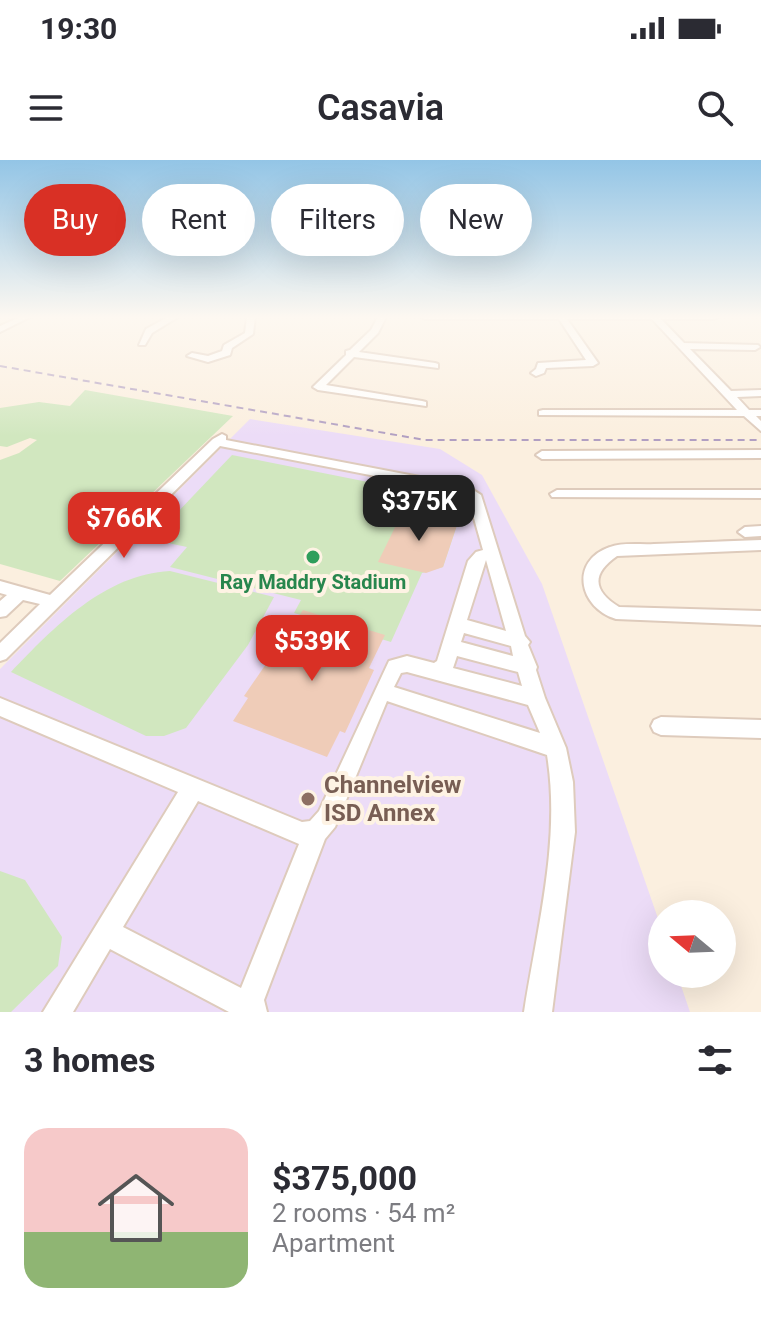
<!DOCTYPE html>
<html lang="en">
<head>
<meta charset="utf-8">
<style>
	body { margin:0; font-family:Roboto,sans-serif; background:#f7f7f7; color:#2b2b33; height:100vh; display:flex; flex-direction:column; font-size:30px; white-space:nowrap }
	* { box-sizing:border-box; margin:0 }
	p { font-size:26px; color:#7c7c81 }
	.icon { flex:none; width:44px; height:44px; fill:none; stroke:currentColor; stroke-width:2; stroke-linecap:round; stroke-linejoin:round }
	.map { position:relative; height:852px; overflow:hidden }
	.drawer { display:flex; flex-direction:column; background:#fff; flex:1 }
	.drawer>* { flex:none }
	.hud { position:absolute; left:24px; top:24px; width:714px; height:72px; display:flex; gap:16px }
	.needle { width:52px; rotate:289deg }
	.controls { position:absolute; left:648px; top:740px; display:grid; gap:16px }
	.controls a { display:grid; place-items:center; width:88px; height:88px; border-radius:50%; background:#fff; box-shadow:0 8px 32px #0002; font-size:40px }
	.price { position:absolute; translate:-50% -68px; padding:0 18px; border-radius:16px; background:#d93025; color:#fff; font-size:26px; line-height:52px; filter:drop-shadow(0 2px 4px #0008) }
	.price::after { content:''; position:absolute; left:50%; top:48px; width:24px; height:18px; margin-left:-12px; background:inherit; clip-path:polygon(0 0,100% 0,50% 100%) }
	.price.selected { background:#222; color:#fff }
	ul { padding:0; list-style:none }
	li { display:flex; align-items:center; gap:24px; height:200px; padding:0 24px }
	li span { display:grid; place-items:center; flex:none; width:224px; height:160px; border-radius:24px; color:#555 }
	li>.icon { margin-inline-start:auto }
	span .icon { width:96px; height:96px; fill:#fffc; stroke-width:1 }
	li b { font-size:34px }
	h2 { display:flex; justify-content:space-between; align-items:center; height:96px; padding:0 24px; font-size:34px }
	.pill { padding:0 28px; border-radius:36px; background:#fff; box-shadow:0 8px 32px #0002; font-size:28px; line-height:72px }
	.pill.selected { background:#d93025; color:#fff }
	.status { display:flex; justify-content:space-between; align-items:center; height:56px; padding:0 40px; background:#fff; direction:ltr }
	.status svg { height:22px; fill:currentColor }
	header { display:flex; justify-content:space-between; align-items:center; height:104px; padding:0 24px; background:#fff; font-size:36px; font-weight:600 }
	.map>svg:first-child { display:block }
	.education { fill:#ecdcf7 }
	.green { fill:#d1e7bf }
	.building { fill:#efccb8 }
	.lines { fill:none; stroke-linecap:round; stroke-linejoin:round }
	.minor-casing { stroke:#decbbc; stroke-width:4 }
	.minor { fill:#fff; fill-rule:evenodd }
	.rail { stroke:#b19fc2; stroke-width:2; stroke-dasharray:7 5; stroke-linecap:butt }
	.leisure-dot { fill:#2e9e5b; stroke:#fef3e4; stroke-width:3 }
	.education-dot { fill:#8d6e63; stroke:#fef3e4; stroke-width:3 }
	.labels { text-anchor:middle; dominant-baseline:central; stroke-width:8; stroke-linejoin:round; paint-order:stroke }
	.leisure-label { font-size:20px; font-weight:bold; fill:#27864d; stroke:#fef3e4 }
	.near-education-label { font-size:24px; font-weight:bold; fill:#785e54; stroke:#fef3e4; text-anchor:start }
</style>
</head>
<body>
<div class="status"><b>19:30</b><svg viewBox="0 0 49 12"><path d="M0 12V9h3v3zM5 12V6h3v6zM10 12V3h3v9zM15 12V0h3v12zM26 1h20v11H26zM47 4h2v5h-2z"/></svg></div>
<header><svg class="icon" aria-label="menu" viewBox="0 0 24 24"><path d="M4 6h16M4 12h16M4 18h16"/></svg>Casavia<svg class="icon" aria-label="search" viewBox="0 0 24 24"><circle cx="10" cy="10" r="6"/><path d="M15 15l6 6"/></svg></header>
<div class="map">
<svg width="761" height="852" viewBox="0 0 761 852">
	<rect width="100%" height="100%" fill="#fbefdf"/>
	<path class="education" d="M 250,259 L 440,289 L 482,315 L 542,424 L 662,770 L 662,814 L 677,814 L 690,852 L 0,852 L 0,509 Z"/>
	<path class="green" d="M 85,230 L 233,256 L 60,421 L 0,404 L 0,300 L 19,293 L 37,280 L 30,278 L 7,287 L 0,286 L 0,248 L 39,242 L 70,246 Z
		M 232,295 L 388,326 L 404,324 L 426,330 L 417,353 L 458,362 L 443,407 L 422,413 L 391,482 L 294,453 L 301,440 L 170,407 L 187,387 L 163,382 L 154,377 Z
		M 170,411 L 274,437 L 248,485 L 186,568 L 164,576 L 146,576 L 11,512 C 53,468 105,414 170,411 Z
		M 0,711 L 25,720 L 62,777 L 58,806 L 11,852 L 0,852 Z"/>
	<path class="building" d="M 395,324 L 419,329 L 410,350 L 398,337 L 389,335 Z
		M 403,351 L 458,362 L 443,407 L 426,413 L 378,402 Z
		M 303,450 L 385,475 L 369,508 L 374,510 L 345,573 L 340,571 L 327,597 L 233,561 L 248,538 L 244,536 Z"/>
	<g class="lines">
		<defs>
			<path id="minor" d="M 20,157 L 30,157 L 0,172 L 0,166 Z
				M 168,157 L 178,157 L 152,173 L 145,185 L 139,185 L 146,169 Z
				M 247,157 L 255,157 L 253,174 L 232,188 L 230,195 L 208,202 L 187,196 L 192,193 L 208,196 L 222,191 L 224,185 L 245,173 Z
				M 378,157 L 386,157 L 378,173 L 359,192 L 435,203 L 438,204 L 438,208 L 354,197 L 326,225 L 422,241 L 426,242 L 426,246 L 318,230 L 313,227 L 346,195 L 346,191 L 350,190 L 371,170 Z
				M 421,157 L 718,157 L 714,159 L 661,159 L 684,183 L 758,185 L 760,187 L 755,190 L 690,189 L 731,231 L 761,230 L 761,236 L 737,237 L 749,250 L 761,250 L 761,256 L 756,256 L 761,261 L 761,271 L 744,256 L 539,255 L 539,251 L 543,250 L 737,250 L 652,159 L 567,159 L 598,203 L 593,206 L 546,208 L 544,213 L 536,216 L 531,213 L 536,209 L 538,203 L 586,200 L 559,159 L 425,159 Z
				M 222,274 L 226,276 L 226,280 L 467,326 L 481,335 L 525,476 L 530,482 L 528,485 L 537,507 L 536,510 L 545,538 L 566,588 L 573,622 L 575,672 L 552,852 L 524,852 C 537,768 561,680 547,595 L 387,541 L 335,667 L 325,679 L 264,840 L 267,852 L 229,852 L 110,789 L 73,852 L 43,852 L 178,632 L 0,556 L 0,538 L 302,662 L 310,661 L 319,651 L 389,501 L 407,496 L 434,503 L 437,501 L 468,401 L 476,392 L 483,390 L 468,337 L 463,333 L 220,286 L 6,499 L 0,501 L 0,483 L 40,444 L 23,440 L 6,456 L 0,457 L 0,441 L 7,435 L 0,433 L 0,421 L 50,435 L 213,279 ZM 486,400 L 506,471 L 467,460 ZM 464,473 L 511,486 L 513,496 L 461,482 ZM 457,496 L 518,512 L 522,526 L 453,508 ZM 407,512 L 528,545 L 540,573 L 394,527 L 401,513 ZM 198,641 L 299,684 L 241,828 L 123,767 Z
				M 761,290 L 761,298 L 542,299 L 536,295 L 542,291 Z
				M 557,330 L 761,330 L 761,338 L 552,337 L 550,334 Z
				M 761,366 L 761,376 L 745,377 L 738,372 L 745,367 Z
				M 761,380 L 761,390 L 617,396 C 591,414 593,431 619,447 L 761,451 L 761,465 L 616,459 C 579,448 569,401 610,387 C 623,382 641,385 654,384 C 690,383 725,381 761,380 Z
				M 661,557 L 761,560 L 761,578 L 661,575 L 654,572 L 651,566 L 654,560 Z"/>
		</defs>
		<use href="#minor" class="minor-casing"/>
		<use href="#minor" class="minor"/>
		<path class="rail" d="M 0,206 L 425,280 L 761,280"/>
	</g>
	<linearGradient id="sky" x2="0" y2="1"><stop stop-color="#93c5e6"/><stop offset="0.57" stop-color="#fdf8f1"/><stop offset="1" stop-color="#fdf8f1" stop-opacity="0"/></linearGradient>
	<rect width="761" height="276" fill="url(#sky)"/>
	<circle class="leisure-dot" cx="313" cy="397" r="8"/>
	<circle class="education-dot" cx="308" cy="639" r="8"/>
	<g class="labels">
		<g class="leisure-label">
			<text x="313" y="422">Ray Maddry Stadium</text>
		</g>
		<g class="near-education-label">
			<text x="324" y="625">Channelview<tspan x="324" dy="28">ISD Annex</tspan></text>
		</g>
	</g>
</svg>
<div class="controls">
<a><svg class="needle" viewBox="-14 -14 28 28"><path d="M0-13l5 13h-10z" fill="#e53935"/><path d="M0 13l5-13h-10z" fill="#7c7c81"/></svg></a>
</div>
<b class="price selected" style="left:419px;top:383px">$375K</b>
<b class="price" style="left:124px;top:400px">$766K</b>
<b class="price" style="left:312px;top:523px">$539K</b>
<div class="hud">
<a class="pill selected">Buy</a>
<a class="pill">Rent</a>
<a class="pill">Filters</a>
<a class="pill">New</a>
</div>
</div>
<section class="drawer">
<h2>3 homes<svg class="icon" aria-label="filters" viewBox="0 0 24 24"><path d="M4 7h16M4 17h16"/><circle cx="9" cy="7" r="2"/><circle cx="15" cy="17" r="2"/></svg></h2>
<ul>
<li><span style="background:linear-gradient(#f6c9c9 65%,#8fb573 0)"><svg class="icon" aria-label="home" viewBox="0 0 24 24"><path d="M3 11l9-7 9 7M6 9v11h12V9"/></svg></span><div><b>$375,000</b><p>2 rooms · 54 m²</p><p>Apartment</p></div></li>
</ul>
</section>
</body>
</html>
